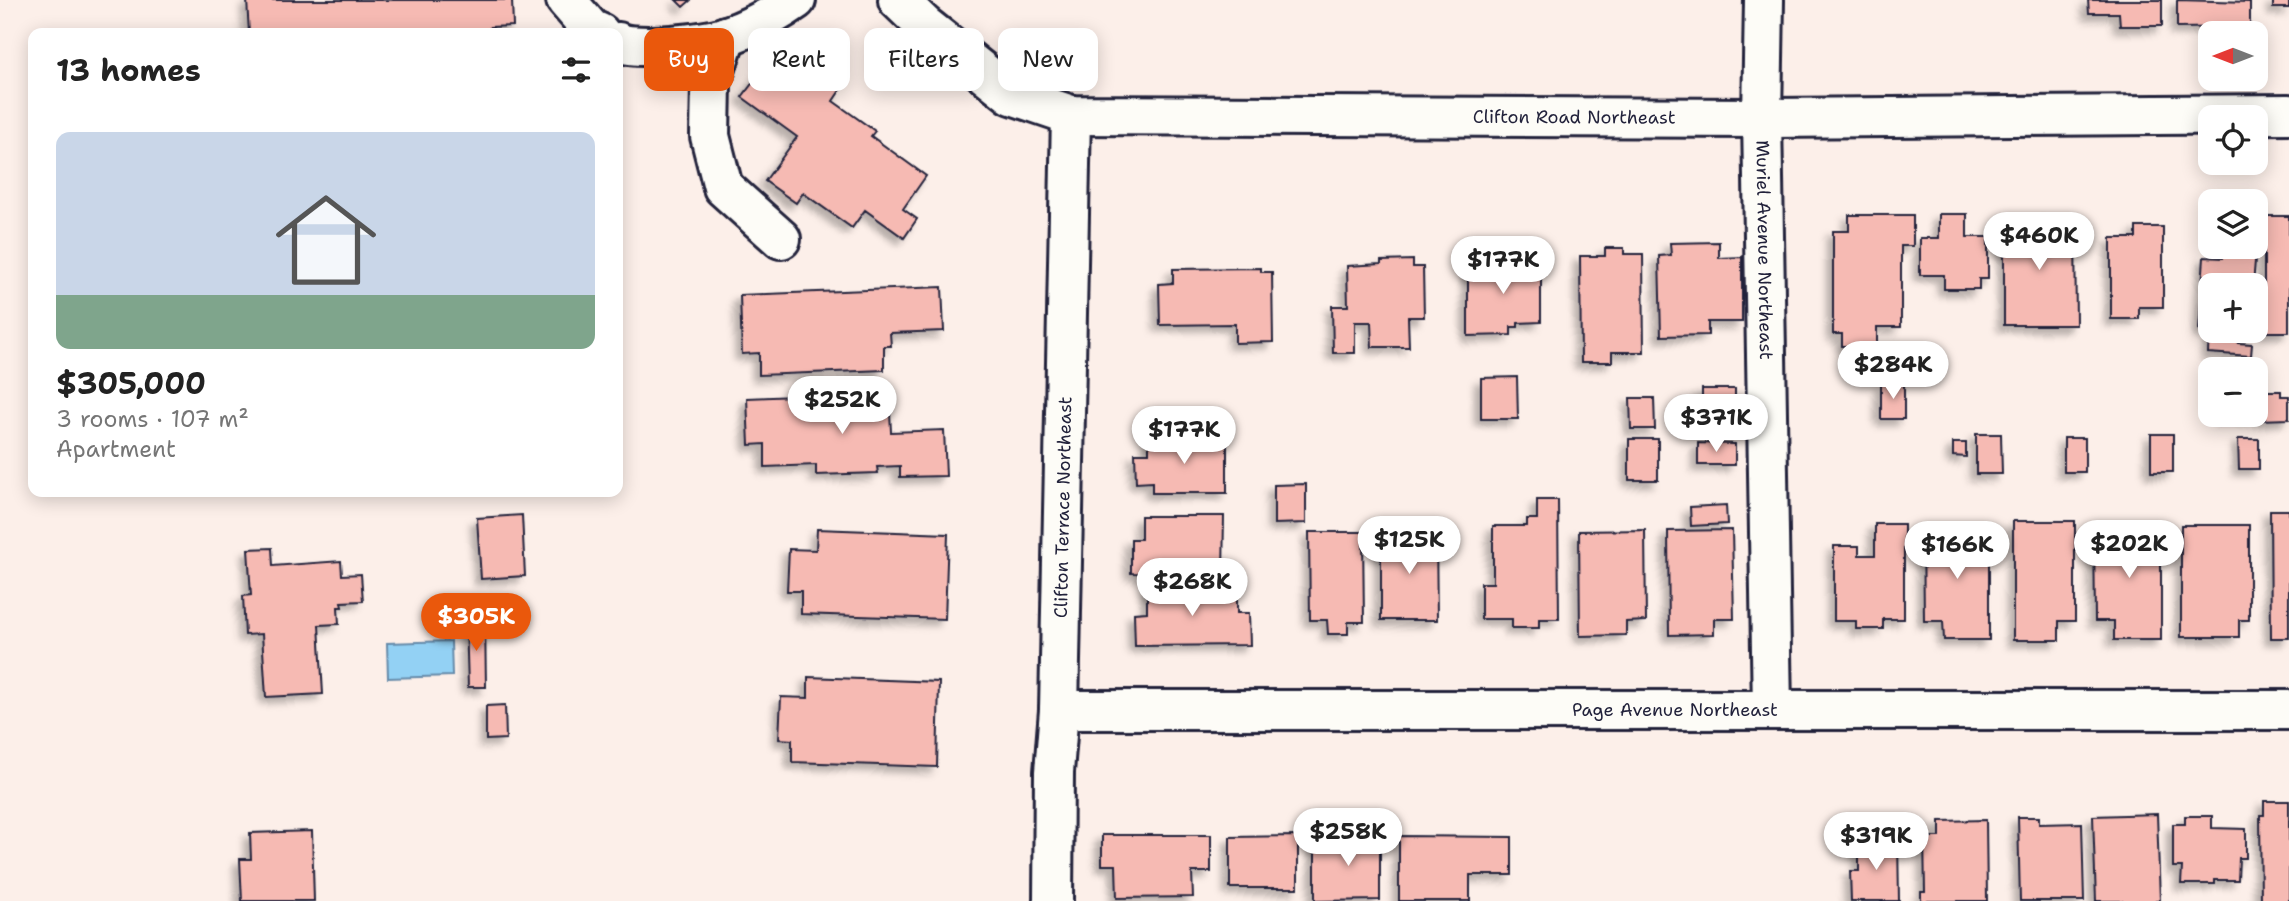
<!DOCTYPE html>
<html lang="en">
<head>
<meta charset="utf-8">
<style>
	body { margin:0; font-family:"Shantell Sans",sans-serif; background:#f6f6f6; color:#222; height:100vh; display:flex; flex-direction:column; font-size:26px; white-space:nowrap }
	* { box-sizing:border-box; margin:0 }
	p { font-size:23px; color:#767676 }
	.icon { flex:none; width:38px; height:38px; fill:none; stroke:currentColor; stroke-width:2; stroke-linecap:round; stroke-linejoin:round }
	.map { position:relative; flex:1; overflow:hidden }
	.side { position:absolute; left:28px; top:28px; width:595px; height:469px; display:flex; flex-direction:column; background:#fff; border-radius:14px; box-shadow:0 4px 18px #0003 }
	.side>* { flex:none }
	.top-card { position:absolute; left:644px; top:28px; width:665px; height:63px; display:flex; gap:14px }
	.needle { width:46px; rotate:270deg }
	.tools { position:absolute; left:2198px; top:21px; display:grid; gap:14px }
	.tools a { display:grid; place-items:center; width:70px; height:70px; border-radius:14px; background:#fff; box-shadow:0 4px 18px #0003; font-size:35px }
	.price { position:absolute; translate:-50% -60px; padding:0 16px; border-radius:24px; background:#fff; color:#222; font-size:23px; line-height:46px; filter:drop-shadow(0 2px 4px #0008) }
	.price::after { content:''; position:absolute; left:50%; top:42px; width:21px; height:16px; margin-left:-10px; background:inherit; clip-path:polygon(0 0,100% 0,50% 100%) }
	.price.active { background:#ea580c; color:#fff }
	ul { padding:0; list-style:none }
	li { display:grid; align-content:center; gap:14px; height:371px; padding:0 28px }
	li+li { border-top:2px solid #e0e0e0 }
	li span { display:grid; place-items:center; height:217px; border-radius:14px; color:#555 }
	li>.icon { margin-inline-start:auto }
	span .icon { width:126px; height:126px; fill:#fffc; stroke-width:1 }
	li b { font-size:30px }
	h2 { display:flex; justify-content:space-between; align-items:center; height:84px; padding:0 28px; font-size:30px }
	.pill { padding:0 24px; border-radius:14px; background:#fff; box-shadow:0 4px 18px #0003; font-size:24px; line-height:63px }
	.pill.active { background:#ea580c; color:#fff }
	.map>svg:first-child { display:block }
	.water { fill:#93d1f4; stroke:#668baa; stroke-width:2 }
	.building { fill:#f6bab3; stroke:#22223b; stroke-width:2; filter:url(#shadow) }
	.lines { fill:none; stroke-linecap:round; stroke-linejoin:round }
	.minor-casing { stroke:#22223b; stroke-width:44 }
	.tertiary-casing { stroke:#22223b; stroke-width:44 }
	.minor { stroke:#fdfcf7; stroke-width:38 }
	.tertiary { stroke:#fdfcf7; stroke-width:38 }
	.labels { text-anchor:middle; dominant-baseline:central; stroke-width:7; stroke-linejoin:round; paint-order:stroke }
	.street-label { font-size:18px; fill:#22223b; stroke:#fdfcf7 }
</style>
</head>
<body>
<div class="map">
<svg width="2289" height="901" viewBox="0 0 2289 901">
	<defs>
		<filter id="shadow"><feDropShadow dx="-6" dy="6" stdDeviation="3.5" flood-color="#0004"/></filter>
	</defs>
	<rect width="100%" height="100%" fill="#fcefe9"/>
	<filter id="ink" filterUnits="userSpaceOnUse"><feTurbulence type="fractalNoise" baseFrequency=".0143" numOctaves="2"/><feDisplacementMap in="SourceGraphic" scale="14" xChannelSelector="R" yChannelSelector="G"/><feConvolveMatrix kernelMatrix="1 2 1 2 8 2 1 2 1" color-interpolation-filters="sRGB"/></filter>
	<g filter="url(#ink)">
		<path class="water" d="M 451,641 L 452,676 L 388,678 L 387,643 Z"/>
		<path class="building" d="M 247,0 L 512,0 L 513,26 L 490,27 L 491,33 L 389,33 L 388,28 L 377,28 L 377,33 L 340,33 L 339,30 L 323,30 L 323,33 L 249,33 Z
			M 676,0 L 691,0 L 683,7 Z
			M 2088,0 L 2162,0 L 2162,26 L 2120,26 L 2119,13 L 2089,13 Z
			M 2177,0 L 2250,2 L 2250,27 L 2177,28 Z
			M 2273,0 L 2289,0 L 2289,8 L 2273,8 Z
			M 781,45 L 841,89 L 833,101 L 875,131 L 871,136 L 926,176 L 903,209 L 917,219 L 904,238 L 865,210 L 852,228 L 803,193 L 796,203 L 765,181 L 797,137 L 742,97 Z
			M 1939,214 L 1967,214 L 1967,237 L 1988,237 L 1988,279 L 1979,279 L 1979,289 L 1944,289 L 1944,275 L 1920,275 L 1920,238 L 1939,238 Z
			M 1849,215 L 1913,215 L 1913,246 L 1901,246 L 1901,327 L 1877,327 L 1877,346 L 1842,346 L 1842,334 L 1833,334 L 1833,231 L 1849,231 Z
			M 2004,215 L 2053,215 L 2053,226 L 2075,226 L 2076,325 L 2004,325 Z
			M 2264,216 L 2289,216 L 2289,332 L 2264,332 Z
			M 2136,227 L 2163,227 L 2163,307 L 2139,307 L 2139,319 L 2111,319 L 2111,238 L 2136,238 Z
			M 1719,242 L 1719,258 L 1742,257 L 1742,322 L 1708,322 L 1708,335 L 1661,336 L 1659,256 L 1671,255 L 1670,243 Z
			M 2224,247 L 2256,249 L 2253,285 L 2210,285 L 2210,331 L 2250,331 L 2249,336 L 2239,335 L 2238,343 L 2252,344 L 2251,356 L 2208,353 L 2209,332 L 2199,331 L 2204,257 L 2223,258 Z
			M 1605,248 L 1624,248 L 1624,254 L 1643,254 L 1644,352 L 1612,352 L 1612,362 L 1581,362 L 1580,256 L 1605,256 Z
			M 1413,260 L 1413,267 L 1423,267 L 1424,317 L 1408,317 L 1409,347 L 1372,347 L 1371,322 L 1355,322 L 1355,353 L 1333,353 L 1332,306 L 1348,306 L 1347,266 L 1381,264 L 1381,261 Z
			M 1541,261 L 1541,322 L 1518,323 L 1518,327 L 1511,327 L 1511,335 L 1468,336 L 1468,262 Z
			M 1261,268 L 1261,272 L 1272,272 L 1273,342 L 1235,343 L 1235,324 L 1160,325 L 1159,284 L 1173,283 L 1173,269 Z
			M 942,287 L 944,331 L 890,333 L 891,346 L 884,346 L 884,370 L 759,375 L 759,353 L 742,354 L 740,295 Z
			M 1517,377 L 1518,419 L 1481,419 L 1481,378 Z
			M 1881,383 L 1904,383 L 1904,419 L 1881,419 Z
			M 1702,389 L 1735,389 L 1735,426 L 1702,426 Z
			M 2259,391 L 2281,391 L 2281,396 L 2289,396 L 2289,419 L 2259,420 Z
			M 889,392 L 891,432 L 944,430 L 946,476 L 900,477 L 900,466 L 877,467 L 878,473 L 816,475 L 816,465 L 765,467 L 765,444 L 749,445 L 747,398 Z
			M 1630,398 L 1654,398 L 1655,429 L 1631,429 Z
			M 2222,415 L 2254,415 L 2254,419 L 2222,419 Z
			M 1976,434 L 2001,434 L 2002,474 L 1976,474 Z
			M 2151,434 L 2173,434 L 2173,472 L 2151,472 Z
			M 1149,438 L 1227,438 L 1227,493 L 1152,493 L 1152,482 L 1136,483 L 1135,453 L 1149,453 Z
			M 2064,438 L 2085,438 L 2085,472 L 2064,472 Z
			M 1629,439 L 1658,439 L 1658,480 L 1629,480 Z
			M 2238,439 L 2259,439 L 2259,469 L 2239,469 Z
			M 1698,443 L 1735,444 L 1735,465 L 1698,465 Z
			M 1953,443 L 1966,443 L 1966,457 L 1953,456 Z
			M 1306,484 L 1306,523 L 1274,524 L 1274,485 Z
			M 1537,500 L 1558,500 L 1559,619 L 1539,619 L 1539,628 L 1512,628 L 1512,619 L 1481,619 L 1481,583 L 1493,583 L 1493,526 L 1527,526 L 1527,519 L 1537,519 Z
			M 1726,505 L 1727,524 L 1691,526 L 1690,507 Z
			M 2270,510 L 2289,510 L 2289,638 L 2271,638 Z
			M 522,515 L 525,576 L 481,579 L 477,518 Z
			M 1141,516 L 1224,516 L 1223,574 L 1131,573 L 1131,539 L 1141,539 Z
			M 2013,521 L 2075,521 L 2075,621 L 2059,621 L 2059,640 L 2013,640 Z
			M 1875,524 L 1904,524 L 1904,619 L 1883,619 L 1883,629 L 1856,629 L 1856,621 L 1834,621 L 1834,546 L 1859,546 L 1859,555 L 1875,555 Z
			M 2161,525 L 2161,640 L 2114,640 L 2114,621 L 2095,621 L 2094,526 Z
			M 2181,525 L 2249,525 L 2249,620 L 2239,620 L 2239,637 L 2181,637 Z
			M 1923,527 L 1989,527 L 1989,640 L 1944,640 L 1943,621 L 1924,621 Z
			M 817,529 L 948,534 L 945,619 L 801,614 L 801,591 L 787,591 L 789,549 L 816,550 Z
			M 1645,530 L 1646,621 L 1626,622 L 1626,635 L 1580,636 L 1579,531 Z
			M 1732,530 L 1734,619 L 1714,619 L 1714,634 L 1669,635 L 1668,531 Z
			M 1309,532 L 1363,532 L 1364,622 L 1348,622 L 1348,634 L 1328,634 L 1327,620 L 1310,620 Z
			M 1436,532 L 1437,620 L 1381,620 L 1381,533 Z
			M 272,548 L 273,566 L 341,561 L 342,575 L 361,574 L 363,601 L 341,602 L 342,607 L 338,607 L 339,624 L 319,625 L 323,694 L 266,697 L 262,634 L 245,635 L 243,596 L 251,595 L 248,549 Z
			M 1147,587 L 1237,587 L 1237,613 L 1249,613 L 1250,645 L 1135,646 L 1134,613 L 1147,612 Z
			M 466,620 L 485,620 L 486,687 L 468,687 Z
			M 808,677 L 939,682 L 937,767 L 792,762 L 792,740 L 779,739 L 781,697 L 808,698 Z
			M 505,705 L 506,739 L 486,740 L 486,706 Z
			M 2264,801 L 2289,801 L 2289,901 L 2261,901 L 2260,815 L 2264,815 Z
			M 2157,814 L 2160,901 L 2096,901 L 2093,816 Z
			M 2185,816 L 2212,816 L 2212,828 L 2246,829 L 2246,858 L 2239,858 L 2238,880 L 2215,880 L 2215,884 L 2181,884 L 2182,867 L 2173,867 L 2173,824 L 2185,824 Z
			M 2018,817 L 2039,817 L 2039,824 L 2082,823 L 2084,901 L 2020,901 Z
			M 1986,820 L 1987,901 L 1921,901 L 1921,892 L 1925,892 L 1924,837 L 1940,837 L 1940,821 Z
			M 312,831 L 314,901 L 242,901 L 240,859 L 251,859 L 250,833 Z
			M 1335,833 L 1380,834 L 1380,900 L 1315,901 L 1315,838 L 1335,838 Z
			M 1102,835 L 1211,835 L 1211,872 L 1192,872 L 1193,897 L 1117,898 L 1116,865 L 1102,865 Z
			M 1298,836 L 1298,888 L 1230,888 L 1230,837 Z
			M 1399,836 L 1512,837 L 1512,875 L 1470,875 L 1470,901 L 1399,901 Z
			M 1898,840 L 1899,901 L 1851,901 L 1850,871 L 1859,871 L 1859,841 Z"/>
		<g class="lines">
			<defs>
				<g id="minor">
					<path d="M 566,0 L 591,29 L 600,33"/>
					<path id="s1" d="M 1764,0 L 1762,118 L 1772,710"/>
					<path d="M 726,36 L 711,83 L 710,136 L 723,187 L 781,239"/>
					<path d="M 618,42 C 636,51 707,43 727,36 C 750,28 776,14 796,0"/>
					<path id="s2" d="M 1059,710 L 2289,710"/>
					<path id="s3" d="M 1053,901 L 1054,772 L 1059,710 L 1071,115"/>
				</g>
				<g id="tertiary">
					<path id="s4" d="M 898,0 L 924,25 L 1012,95 L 1071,115 L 1762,118 L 2289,114"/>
				</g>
			</defs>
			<use href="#minor" class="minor-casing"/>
			<use href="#tertiary" class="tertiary-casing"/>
			<use href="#minor" class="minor"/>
			<use href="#tertiary" class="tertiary"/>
		</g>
	</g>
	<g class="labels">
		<g class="street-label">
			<text stroke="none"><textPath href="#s4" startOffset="714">Clifton Road Northeast</textPath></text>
			<text stroke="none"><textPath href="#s1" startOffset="250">Muriel Avenue Northeast</textPath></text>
			<text stroke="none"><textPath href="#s3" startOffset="394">Clifton Terrace Northeast</textPath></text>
			<text stroke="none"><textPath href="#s2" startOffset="616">Page Avenue Northeast</textPath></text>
		</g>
	</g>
</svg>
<div class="tools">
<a><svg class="needle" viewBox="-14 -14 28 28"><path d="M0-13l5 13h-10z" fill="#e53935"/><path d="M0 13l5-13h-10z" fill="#767676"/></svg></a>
<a><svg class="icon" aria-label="locate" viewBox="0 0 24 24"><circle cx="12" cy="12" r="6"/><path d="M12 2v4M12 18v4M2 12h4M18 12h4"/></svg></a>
<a><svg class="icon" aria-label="layers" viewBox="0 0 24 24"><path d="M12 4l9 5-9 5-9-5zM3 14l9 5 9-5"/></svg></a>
<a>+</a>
<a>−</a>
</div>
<b class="price" style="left:2039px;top:272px">$460K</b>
<b class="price" style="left:1503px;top:296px">$177K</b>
<b class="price" style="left:1893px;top:401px">$284K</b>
<b class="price" style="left:842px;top:436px">$252K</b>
<b class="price" style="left:1716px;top:454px">$371K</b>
<b class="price" style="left:1184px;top:466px">$177K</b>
<b class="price" style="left:1409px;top:576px">$125K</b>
<b class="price" style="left:2129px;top:580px">$202K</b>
<b class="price" style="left:1957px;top:581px">$166K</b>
<b class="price" style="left:1192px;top:618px">$268K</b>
<b class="price active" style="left:476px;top:653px">$305K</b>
<b class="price" style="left:1348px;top:868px">$258K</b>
<b class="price" style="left:1876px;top:872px">$319K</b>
<div class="top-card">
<a class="pill active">Buy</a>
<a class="pill">Rent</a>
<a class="pill">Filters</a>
<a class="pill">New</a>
</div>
<section class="side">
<h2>13 homes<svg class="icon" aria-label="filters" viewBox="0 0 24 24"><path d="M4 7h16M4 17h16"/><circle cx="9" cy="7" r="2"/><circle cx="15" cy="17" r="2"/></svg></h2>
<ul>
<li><span style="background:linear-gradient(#c9d6e8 75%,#7fa58c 0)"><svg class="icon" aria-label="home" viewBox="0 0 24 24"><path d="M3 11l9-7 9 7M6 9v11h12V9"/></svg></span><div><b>$305,000</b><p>3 rooms · 107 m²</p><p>Apartment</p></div></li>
</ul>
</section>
</div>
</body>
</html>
